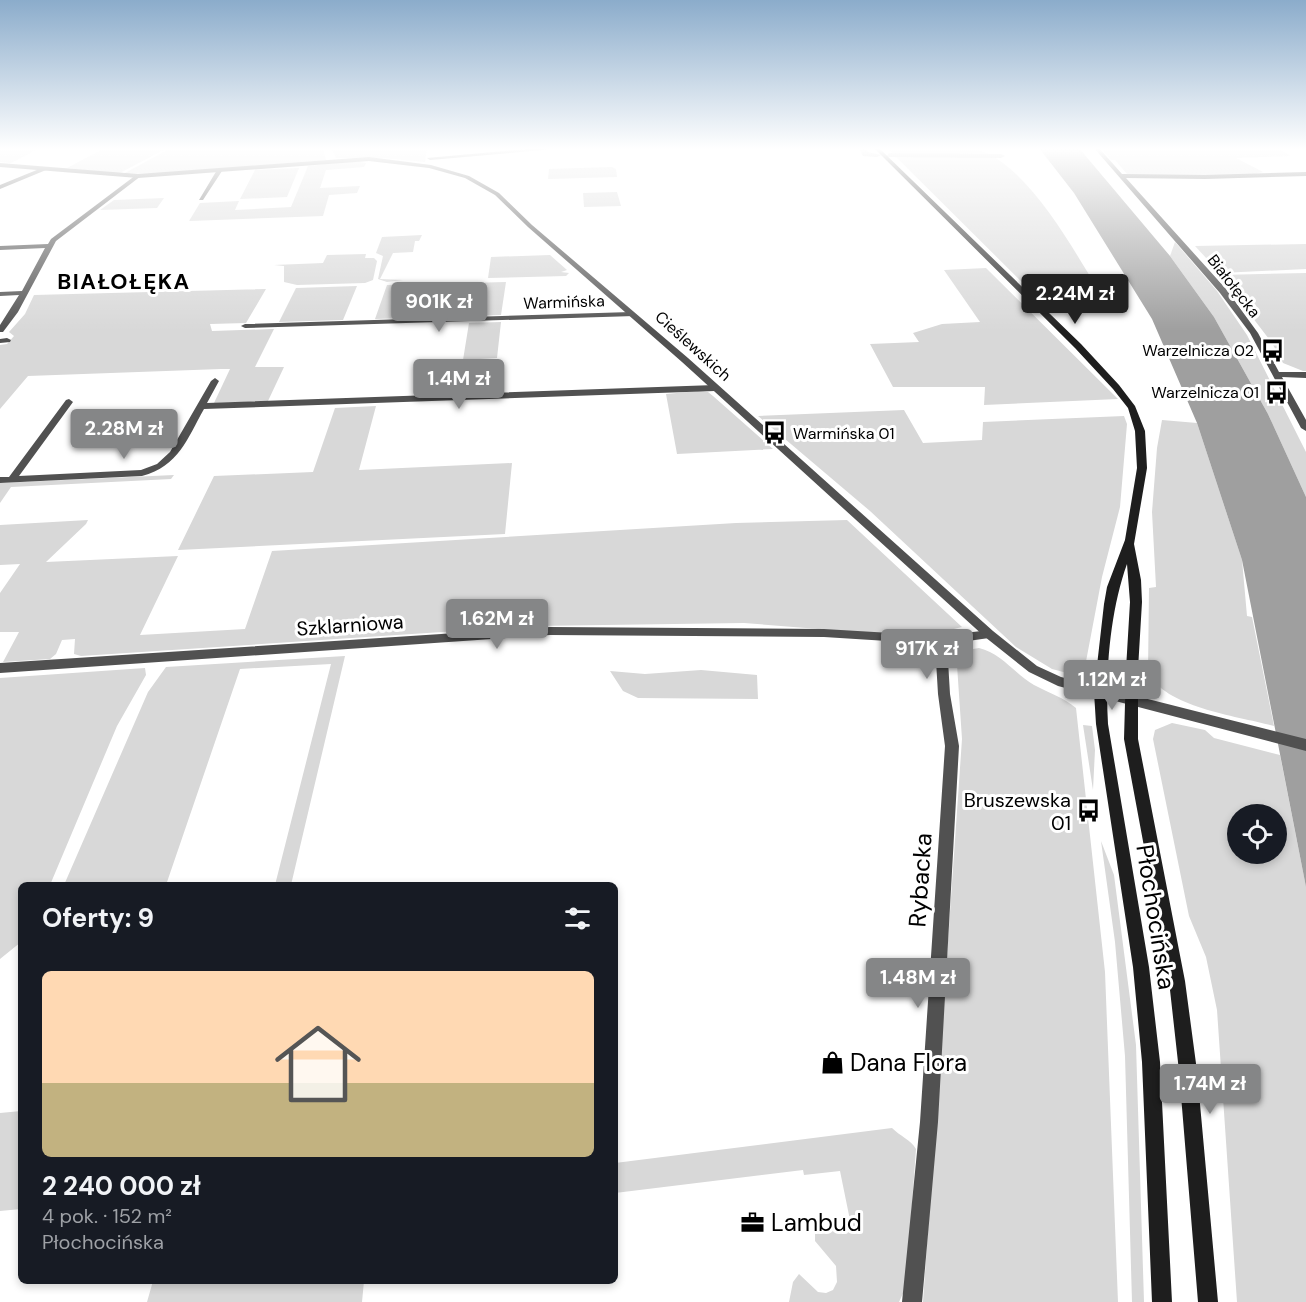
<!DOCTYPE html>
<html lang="pl">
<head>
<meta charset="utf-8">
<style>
	body { margin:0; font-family:"DM Sans",sans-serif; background:#20242c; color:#f1f3f6; height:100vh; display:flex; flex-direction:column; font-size:22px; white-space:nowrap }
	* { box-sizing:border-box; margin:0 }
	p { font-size:20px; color:#9ea1a6 }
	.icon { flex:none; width:33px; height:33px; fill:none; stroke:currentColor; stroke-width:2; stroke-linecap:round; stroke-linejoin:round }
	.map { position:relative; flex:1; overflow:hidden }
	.side { position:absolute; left:18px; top:882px; width:600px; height:402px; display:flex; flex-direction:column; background:#171b24; border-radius:9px; box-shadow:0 3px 9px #0003 }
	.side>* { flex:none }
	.controls { position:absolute; left:1227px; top:804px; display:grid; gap:12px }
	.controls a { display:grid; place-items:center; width:60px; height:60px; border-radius:50%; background:#171b24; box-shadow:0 3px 9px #0003; font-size:30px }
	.price { position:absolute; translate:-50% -51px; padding:0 14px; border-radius:6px; background:#858687; color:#fff; font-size:20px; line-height:39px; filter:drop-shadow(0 2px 3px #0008) }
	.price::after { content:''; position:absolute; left:50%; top:36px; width:18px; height:14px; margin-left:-9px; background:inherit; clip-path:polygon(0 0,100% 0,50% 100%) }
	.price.current { background:#222; color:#fff }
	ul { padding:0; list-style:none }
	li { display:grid; align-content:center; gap:12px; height:318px; padding:0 24px }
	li+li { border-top:2px solid #363941 }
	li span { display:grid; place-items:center; height:186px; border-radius:9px; color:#555 }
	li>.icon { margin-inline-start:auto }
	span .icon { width:108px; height:108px; fill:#fffc; stroke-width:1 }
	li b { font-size:26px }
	h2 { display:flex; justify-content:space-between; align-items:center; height:72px; padding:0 24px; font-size:26px }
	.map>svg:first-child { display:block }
	.green { fill:#d8d8d8; fill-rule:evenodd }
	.water { fill:#9f9f9f }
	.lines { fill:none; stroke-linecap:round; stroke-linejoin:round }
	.canal { fill:#9f9f9f; fill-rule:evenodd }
	.minor { fill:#515151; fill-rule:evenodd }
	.tertiary { fill:#515151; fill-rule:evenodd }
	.secondary { fill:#1e1e1e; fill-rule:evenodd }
	.labels { text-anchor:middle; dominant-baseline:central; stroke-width:6; stroke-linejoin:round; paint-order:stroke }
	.far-street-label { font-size:16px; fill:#000; stroke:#fff }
	.far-poi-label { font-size:16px; fill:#000; stroke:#fff; text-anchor:end }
	.street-label { font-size:20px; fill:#000; stroke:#fff }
	.poi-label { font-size:20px; fill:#000; stroke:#fff; text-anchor:end }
	.far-district-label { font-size:22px; font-weight:bold; letter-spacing:1.5px; fill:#000; stroke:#fff }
	.near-street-label { font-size:24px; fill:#000; stroke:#fff }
	.near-poi-label { font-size:24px; fill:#000; stroke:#fff; text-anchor:start }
</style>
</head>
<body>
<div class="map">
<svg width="1306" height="1302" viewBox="0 0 1306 1302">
	<rect width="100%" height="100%" fill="#fff"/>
	<path class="green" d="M 0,148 L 40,148 L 11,163 L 0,162 Z
		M 105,148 L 167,148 L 118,174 L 67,168 Z
		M 171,148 L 323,148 L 326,160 L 170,173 L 123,174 Z
		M 331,148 L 427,148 L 425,162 L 384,158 L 336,158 Z
		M 887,148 C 914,148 943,145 969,148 C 1024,155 1074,252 1101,294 L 1094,306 L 1082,308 L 1048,308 Z
		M 1101,148 L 1278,148 L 1291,156 L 1236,158 L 1263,172 L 1250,175 L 1131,175 L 1127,174 L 1115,160 L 1111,160 Z
		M 355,161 L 366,163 L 364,167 L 326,170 L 320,188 L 360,186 L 357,193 L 329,195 L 323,216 L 189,221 L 200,203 L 239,201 L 235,210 L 291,207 L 308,166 Z
		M 612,167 L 616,169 L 617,177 L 548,179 L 549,169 Z
		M 299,168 L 287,197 L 240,199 L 255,170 Z
		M 617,192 L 621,206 L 584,207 L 583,193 Z
		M 164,198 L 157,208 L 100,210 L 114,200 Z
		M 422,235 L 419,241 L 415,241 L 413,252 L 393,253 L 380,279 L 403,280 L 387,282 L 378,279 L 383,256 L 376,253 L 382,237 Z
		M 1175,242 L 1217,291 L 1247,335 L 1306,452 L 1306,497 L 1268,414 L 1214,317 L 1170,256 Z
		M 1306,244 L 1306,269 L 1220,273 L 1195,246 Z
		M 366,254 L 365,258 L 374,258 L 377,261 L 373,280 L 365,283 L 297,285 L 284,282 L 284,266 L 274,265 L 323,263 L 327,255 Z
		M 550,255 L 567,270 L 561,272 L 569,273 L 566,276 L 488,278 L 491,257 Z
		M 986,268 L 1118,399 L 984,405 L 985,387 L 893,387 L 870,344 L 919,342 L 913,333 L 942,324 L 980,322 L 944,270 Z
		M 1306,273 L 1306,371 L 1303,371 L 1283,363 L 1272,343 L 1220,275 Z
		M 506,282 L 501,315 L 375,319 L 387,285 Z
		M 357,286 L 343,320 L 279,322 L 296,288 Z
		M 266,289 L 246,323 L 210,324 L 212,331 L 274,329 L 255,367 L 284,367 L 268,401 L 214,403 L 230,369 L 221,369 L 28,376 L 0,409 L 0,345 L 7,344 L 14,336 L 9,332 L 25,314 L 34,295 Z
		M 501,322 L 497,358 L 463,360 L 469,323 Z
		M 698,391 L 708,392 L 713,396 L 773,449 L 677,454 L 666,394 Z
		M 376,406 L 359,470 L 512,463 L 505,534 L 178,550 L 214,476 L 313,472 L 335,408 Z
		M 904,410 L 923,443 L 982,440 L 983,422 L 1124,416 L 1127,424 L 1120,507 L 1102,577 L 1084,672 L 1071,674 L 1052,669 L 1016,647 L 870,511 L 758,416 Z
		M 1162,420 L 1197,423 L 1242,560 L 1247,616 L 1252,617 L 1274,726 C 1238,716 1165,708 1148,672 L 1149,588 L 1156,587 L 1152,512 L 1157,448 Z
		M 174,475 L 171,479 L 11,487 L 0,503 L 0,483 Z
		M 88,520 L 86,524 L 46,562 L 178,556 L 140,635 L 245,629 L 272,551 L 736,523 L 847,520 L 962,627 L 930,635 L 881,634 L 744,623 L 534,626 L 81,656 L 74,654 L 75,639 L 62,640 L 56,654 L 50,659 L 3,662 L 19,632 L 0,632 L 0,593 L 20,564 L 0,565 L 0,525 Z
		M 979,648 C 1001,653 1015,674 1034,685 C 1049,693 1063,697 1076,708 L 1105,972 L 1118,1302 L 923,1302 L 962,739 L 957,665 L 958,656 L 961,651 Z
		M 345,656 L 291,885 L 275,885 L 331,664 L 240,669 L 166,885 L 64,885 L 148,692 L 166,667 Z
		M 145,668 L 146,675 L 117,726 L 50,885 L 21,885 L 21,942 L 0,959 L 0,678 Z
		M 701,670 L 757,675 L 758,699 L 638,698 L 623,691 L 610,671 L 645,674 Z
		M 1172,723 L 1205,730 L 1214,738 L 1280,755 L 1306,887 L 1306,1302 L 1237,1302 L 1217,1010 L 1206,957 L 1189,916 L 1153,739 L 1155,730 ZM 1238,814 L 1276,814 L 1276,854 L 1238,854 Z
		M 1083,725 L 1092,726 L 1095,750 L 1093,790 Z
		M 1101,841 L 1114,875 L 1136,1045 L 1144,1302 L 1132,1302 L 1125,1056 L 1115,942 Z
		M 21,1111 L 21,1209 L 0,1211 L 0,1113 Z
		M 892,1128 C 900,1136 911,1140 916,1149 L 906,1287 L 899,1302 L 789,1302 L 793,1282 L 799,1274 L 818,1292 L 826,1293 L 833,1290 L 837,1282 L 836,1266 L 815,1241 L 815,1230 L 851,1225 L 840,1171 L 804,1175 L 803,1170 L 615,1193 L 615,1163 Z
		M 153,1281 L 364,1281 L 362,1302 L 147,1302 Z"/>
	<path class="water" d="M 1039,148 L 1079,148 L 1170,256 L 1214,317 L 1268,414 L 1306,497 L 1306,887 L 1242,560 L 1197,423 L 1152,319 L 1074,193 Z"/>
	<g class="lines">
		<path class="canal" d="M 859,148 L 866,148 L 868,152 L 881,155 L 877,157 L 863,156 Z
			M 889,153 L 1001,154 L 1005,156 L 1001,158 L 886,157 Z"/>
		<path class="minor" d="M 537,148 L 566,148 L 430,160 L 427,158 Z
			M 1094,148 L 1099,148 L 1122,174 L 1205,175 L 1306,172 L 1306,176 L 1205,179 L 1126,178 L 1226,289 L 1258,333 L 1279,372 L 1306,372 L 1306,378 L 1282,377 L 1306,420 L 1306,431 L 1301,428 L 1250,333 L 1220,293 Z
			M 44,167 L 46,170 L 0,189 L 0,185 Z
			M 217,170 L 222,171 L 203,200 L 199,200 Z
			M 136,175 L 141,176 L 56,241 L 18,312 L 3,332 L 0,332 L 0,325 L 19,295 L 0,296 L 0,292 L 22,291 L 45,248 L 0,250 L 0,246 L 48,244 L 51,239 Z
			M 631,312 L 634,312 L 634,316 L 245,328 L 241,326 L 245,324 Z
			M 7,338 L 11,340 L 10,342 L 0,343 L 0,339 Z
			M 215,378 L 219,381 L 207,403 L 715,385 L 719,388 L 715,391 L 204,409 C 187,439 179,466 142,476 L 0,483 L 0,477 L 9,477 L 66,400 L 69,399 L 73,402 L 19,476 L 141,470 L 157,464 L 170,452 L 211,381 Z
			M 550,627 L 824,629 L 941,636 L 989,630 L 995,634 L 989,638 L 947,644 L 950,694 L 959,746 L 938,1122 L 922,1302 L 902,1302 L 920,1122 L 945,746 L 938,694 L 935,644 L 824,637 L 550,635 L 0,673 L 0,663 Z"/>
		<path class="tertiary" d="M 369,157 L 431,165 L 469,176 L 499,193 L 532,225 L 688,358 L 993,631 L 1037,666 L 1061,677 L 1306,739 L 1306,751 L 1058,686 L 1029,672 L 985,637 L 682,362 L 528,227 L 495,195 L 465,178 L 429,168 L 369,161 L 138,178 L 0,167 L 0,163 L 138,174 Z"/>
		<path class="secondary" d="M 874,148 L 879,148 L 1081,344 L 1119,385 L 1135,406 L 1145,431 L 1147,468 L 1134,544 L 1141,580 L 1142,602 L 1138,669 L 1138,739 L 1185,981 L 1197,1071 L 1218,1302 L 1198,1302 L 1179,1071 L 1169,981 L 1124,739 L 1126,669 L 1130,602 L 1127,564 C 1110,611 1105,674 1108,724 L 1149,967 L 1160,1062 L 1172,1302 L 1152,1302 L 1142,1062 L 1133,967 L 1096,724 L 1094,692 L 1104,604 L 1107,587 L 1125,540 L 1137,468 L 1135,431 L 1128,408 L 1113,389 L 1075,348 Z"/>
	</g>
	<linearGradient id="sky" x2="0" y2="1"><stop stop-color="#8baccb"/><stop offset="0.45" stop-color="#fff"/><stop offset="1" stop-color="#fff" stop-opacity="0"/></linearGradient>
	<rect width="1306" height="331" fill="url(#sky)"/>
	<defs>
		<symbol id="bus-bare" viewBox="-9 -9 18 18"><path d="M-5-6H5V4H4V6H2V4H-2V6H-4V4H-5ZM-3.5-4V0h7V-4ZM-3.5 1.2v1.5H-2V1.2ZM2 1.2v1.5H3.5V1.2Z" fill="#000" stroke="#fff" stroke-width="2.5" paint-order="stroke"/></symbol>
		<symbol id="shop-bare" viewBox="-9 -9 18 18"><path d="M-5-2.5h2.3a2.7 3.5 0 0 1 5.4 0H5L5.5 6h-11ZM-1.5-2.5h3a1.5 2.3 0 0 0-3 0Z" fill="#000" stroke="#fff" stroke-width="2.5" paint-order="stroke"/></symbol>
		<symbol id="office-bare" viewBox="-9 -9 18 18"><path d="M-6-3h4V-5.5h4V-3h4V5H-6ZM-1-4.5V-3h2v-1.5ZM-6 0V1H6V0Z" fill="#000" stroke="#fff" stroke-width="2.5" paint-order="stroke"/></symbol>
	</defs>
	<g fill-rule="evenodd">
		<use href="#bus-bare" x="1256" y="334" width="33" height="33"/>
		<use href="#bus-bare" x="1260" y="376" width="33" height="33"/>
		<use href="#bus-bare" x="758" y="416" width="33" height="33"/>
		<use href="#bus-bare" x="1072" y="794" width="33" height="33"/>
		<use href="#shop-bare" x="816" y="1046" width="33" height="33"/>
		<use href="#office-bare" x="736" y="1206" width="33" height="33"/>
	</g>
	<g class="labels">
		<g class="far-street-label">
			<text transform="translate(1234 286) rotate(52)">Białołęcka</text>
			<text transform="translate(564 302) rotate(-2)">Warmińska</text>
			<text transform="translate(693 346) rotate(42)">Cieślewskich</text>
		</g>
		<g class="far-poi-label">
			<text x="1254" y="350">Warzelnicza 02</text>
			<text x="1259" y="392">Warzelnicza 01</text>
			<text x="793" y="433" text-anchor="start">Warmińska 01</text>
		</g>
		<g class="street-label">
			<text transform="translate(350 625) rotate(-4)">Szklarniowa</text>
		</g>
		<g class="poi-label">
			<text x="1071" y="800">Bruszewska<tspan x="1071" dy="23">01</tspan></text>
		</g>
		<g class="far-district-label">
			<text x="124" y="281">BIAŁOŁĘKA</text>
		</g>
		<g class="near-street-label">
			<text transform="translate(920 880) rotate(-86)">Rybacka</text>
			<text transform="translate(1156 917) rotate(81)">Płochocińska</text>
		</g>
		<g class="near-poi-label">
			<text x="850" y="1062">Dana Flora</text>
			<text x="771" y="1222">Lambud</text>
		</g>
	</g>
</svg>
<div class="controls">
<a><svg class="icon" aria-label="locate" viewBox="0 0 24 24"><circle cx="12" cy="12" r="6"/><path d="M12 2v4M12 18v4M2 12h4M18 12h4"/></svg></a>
</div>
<b class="price current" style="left:1075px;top:325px">2.24M zł</b>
<b class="price" style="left:439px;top:333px">901K zł</b>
<b class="price" style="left:459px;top:410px">1.4M zł</b>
<b class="price" style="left:124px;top:460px">2.28M zł</b>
<b class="price" style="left:497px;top:650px">1.62M zł</b>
<b class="price" style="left:927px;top:680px">917K zł</b>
<b class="price" style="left:1112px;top:711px">1.12M zł</b>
<b class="price" style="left:918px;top:1009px">1.48M zł</b>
<b class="price" style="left:1210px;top:1115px">1.74M zł</b>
<section class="side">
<h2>Oferty: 9<svg class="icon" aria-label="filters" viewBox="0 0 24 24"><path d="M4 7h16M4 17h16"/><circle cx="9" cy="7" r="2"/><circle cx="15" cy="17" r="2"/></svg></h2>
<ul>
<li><span style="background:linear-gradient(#ffd9b3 60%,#c2b280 0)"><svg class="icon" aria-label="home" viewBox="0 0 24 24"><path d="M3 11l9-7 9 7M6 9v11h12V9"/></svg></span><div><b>2 240 000 zł</b><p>4 pok. · 152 m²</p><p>Płochocińska</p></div></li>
</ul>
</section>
</div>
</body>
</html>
